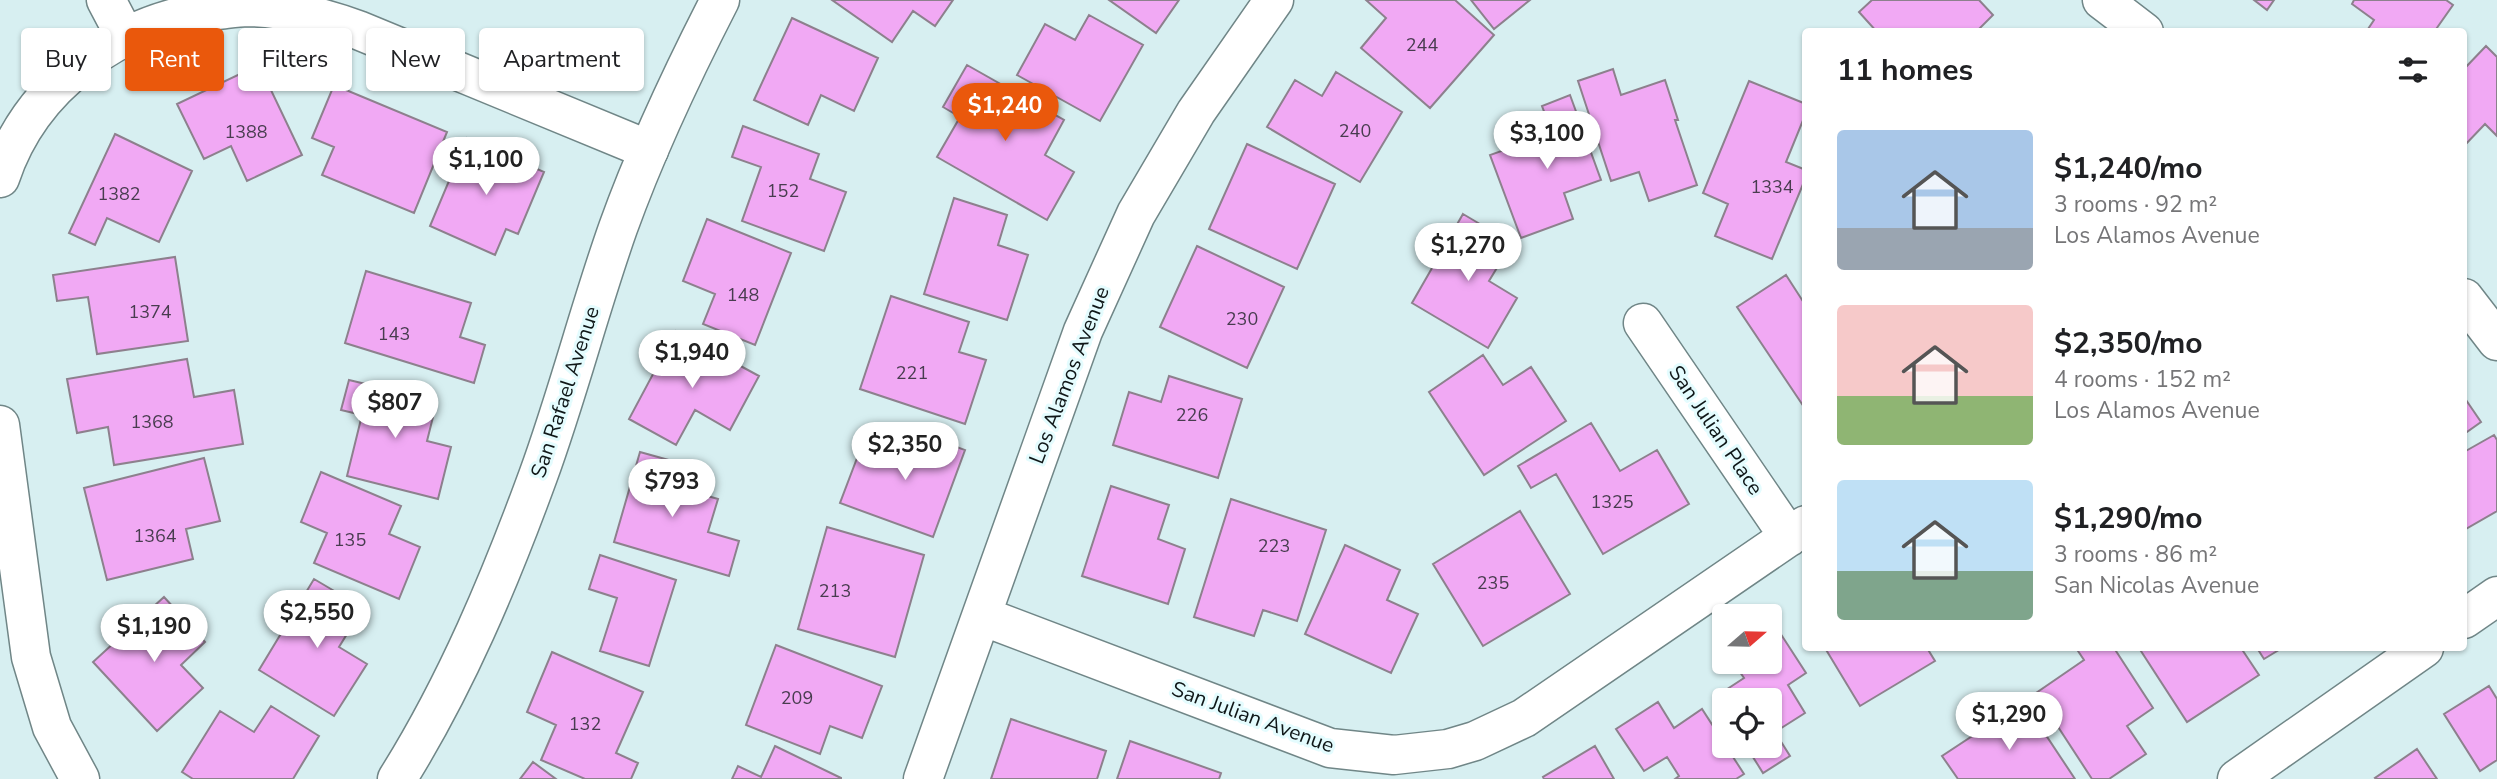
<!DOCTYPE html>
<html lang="en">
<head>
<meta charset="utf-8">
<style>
	body { margin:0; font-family:"Nunito Sans",sans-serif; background:#f6f6f6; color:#202124; height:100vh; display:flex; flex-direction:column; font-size:26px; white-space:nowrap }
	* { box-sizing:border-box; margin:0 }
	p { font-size:23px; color:#757577 }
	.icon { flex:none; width:38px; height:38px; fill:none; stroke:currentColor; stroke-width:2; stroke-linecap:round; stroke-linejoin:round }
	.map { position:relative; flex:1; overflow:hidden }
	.details { position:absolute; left:1802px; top:28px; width:665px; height:623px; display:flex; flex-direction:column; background:#fff; border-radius:7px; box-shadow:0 2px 5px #0004 }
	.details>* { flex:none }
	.top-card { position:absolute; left:21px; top:28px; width:665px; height:63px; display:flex; gap:14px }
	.needle { width:46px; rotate:70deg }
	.fabs { position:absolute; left:1712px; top:604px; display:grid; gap:14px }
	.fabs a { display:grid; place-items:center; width:70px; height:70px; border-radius:7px; background:#fff; box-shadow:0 2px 5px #0004; font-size:35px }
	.price { position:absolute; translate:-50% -60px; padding:0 16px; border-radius:24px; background:#fff; color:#222; font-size:23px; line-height:46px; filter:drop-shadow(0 2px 4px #0008) }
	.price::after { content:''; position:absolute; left:50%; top:42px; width:21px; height:16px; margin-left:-10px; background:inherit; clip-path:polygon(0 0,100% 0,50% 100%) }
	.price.current { background:#ea580c; color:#fff }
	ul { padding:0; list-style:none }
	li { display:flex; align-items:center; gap:21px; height:175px; padding:0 35px }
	li span { display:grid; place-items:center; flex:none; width:196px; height:140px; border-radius:7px; color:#555 }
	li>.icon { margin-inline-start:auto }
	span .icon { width:84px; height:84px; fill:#fffc; stroke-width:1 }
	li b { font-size:30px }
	h2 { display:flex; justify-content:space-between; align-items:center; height:84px; padding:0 35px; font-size:30px }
	.pill { padding:0 24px; border-radius:7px; background:#fff; box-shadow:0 2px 5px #0004; font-size:24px; line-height:63px }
	.pill.current { background:#ea580c; color:#fff }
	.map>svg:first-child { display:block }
	.building { fill:#f1a9f4; stroke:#8d808d; stroke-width:2 }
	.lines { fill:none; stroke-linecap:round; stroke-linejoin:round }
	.minor-casing { stroke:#708687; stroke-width:41 }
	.tertiary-casing { stroke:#708687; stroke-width:41 }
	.minor { stroke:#fff; stroke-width:38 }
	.tertiary { stroke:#fff; stroke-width:38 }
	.labels { text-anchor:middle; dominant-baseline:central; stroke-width:6; stroke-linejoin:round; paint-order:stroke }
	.number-label { font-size:18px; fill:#483c4f }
	.street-label { font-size:21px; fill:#0f1718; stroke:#e4fcfe }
</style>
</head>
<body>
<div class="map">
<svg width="2497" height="779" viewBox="0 0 2497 779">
	<rect width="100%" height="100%" fill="#d7eff1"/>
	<path class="building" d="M 832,0 L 953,0 L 935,26 L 913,11 L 892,42 Z
		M 1109,0 L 1179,0 L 1156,33 Z
		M 1366,0 L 1455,0 L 1494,35 L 1430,108 L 1361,48 L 1386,18 Z
		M 1471,0 L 1530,0 L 1494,29 Z
		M 1872,0 L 1979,0 L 1993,15 L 1976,32 L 1877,32 L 1859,12 Z
		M 2254,0 L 2274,0 L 2267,10 Z
		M 2354,0 L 2446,0 L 2453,5 L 2434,32 L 2366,32 L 2374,20 L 2352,4 Z
		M 1089,15 L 1143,45 L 1100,121 L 1017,75 L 1045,24 L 1075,40 Z
		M 792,18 L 878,58 L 854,111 L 821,95 L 808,125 L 754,100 Z
		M 2486,46 L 2497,57 L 2497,136 L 2485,124 L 2464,146 L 2464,69 Z
		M 259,65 L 302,155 L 247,181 L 231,146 L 204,159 L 177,104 Z
		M 967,65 L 1064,120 L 1045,155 L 1074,172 L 1047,220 L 937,157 L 960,117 L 943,107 Z
		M 1613,69 L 1621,95 L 1665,80 L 1678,120 L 1675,120 L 1697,185 L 1649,201 L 1639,172 L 1611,181 L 1578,81 Z
		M 1336,72 L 1402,112 L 1360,182 L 1267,127 L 1295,80 L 1322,96 Z
		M 1749,81 L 1806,104 L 1806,113 L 1786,162 L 1806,170 L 1806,177 L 1772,259 L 1715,236 L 1728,204 L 1703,193 Z
		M 334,85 L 447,132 L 414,213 L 322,175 L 334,147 L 312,138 Z
		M 1570,95 L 1601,180 L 1564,193 L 1573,219 L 1521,238 L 1490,155 L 1552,133 L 1542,106 Z
		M 743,126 L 819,154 L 810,179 L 846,192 L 824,251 L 742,221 L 761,167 L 732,157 Z
		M 115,134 L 192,171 L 159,242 L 107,218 L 95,245 L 69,233 Z
		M 467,138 L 544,172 L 518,234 L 506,229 L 495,255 L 430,226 Z
		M 1247,144 L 1335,184 L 1297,269 L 1209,229 Z
		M 954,198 L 1007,215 L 998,245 L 1028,255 L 1007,320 L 924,294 Z
		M 1463,214 L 1512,243 L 1489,281 L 1517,298 L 1488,348 L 1412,303 Z
		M 707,219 L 791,253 L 755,345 L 703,324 L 715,294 L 683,281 Z
		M 1197,246 L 1284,287 L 1247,368 L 1160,327 Z
		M 175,257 L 188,341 L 97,354 L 88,297 L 57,301 L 53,275 Z
		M 366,271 L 471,303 L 460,337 L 485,345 L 474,383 L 345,343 Z
		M 1786,275 L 1806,306 L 1806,410 L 1737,307 Z
		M 891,296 L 969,322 L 959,352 L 986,360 L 965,424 L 860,389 Z
		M 676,331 L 759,376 L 730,430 L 695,410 L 676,445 L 629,419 Z
		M 1483,355 L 1503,385 L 1531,367 L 1566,421 L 1484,475 L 1429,392 Z
		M 187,359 L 194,397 L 234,390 L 243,444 L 114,465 L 108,427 L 77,433 L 67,379 Z
		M 1169,376 L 1242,399 L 1218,478 L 1113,445 L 1129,392 L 1161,402 Z
		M 349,380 L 437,401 L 427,441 L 451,447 L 438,499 L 347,476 L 362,415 L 341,410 Z
		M 2464,397 L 2481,422 L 2464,434 Z
		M 1591,423 L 1620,471 L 1657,450 L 1689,504 L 1603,554 L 1556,474 L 1531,488 L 1518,466 Z
		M 908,429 L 965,450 L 933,537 L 840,503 L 862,445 L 897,459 Z
		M 2494,435 L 2497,440 L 2497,511 L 2464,530 L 2464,452 Z
		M 640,452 L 683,464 L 676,487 L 718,499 L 708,532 L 739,541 L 729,576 L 614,542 Z
		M 204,458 L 220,521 L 186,529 L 193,559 L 107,580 L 84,488 Z
		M 321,472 L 401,506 L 389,534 L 420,547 L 399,599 L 314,563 L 327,533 L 301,522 Z
		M 1111,486 L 1169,505 L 1158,539 L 1185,549 L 1168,604 L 1082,576 Z
		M 1231,499 L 1326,530 L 1297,621 L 1263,610 L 1254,636 L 1194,617 Z
		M 1520,511 L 1570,594 L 1483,646 L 1433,564 Z
		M 827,527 L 924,555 L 895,657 L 798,629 Z
		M 1345,545 L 1400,570 L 1387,600 L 1418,614 L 1391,673 L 1305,634 Z
		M 600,555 L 676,580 L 649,666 L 600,651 L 617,598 L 589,589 Z
		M 314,579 L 363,608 L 339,647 L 367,664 L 334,716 L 259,670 Z
		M 164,597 L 205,642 L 181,665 L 203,688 L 157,731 L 93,662 Z
		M 1773,622 L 1806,673 L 1788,685 L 1805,713 L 1775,732 L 1790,756 L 1763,773 L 1746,746 L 1769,746 L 1769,700 L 1724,700 L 1724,711 L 1715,697 L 1744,678 L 1733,662 L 1769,662 L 1769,624 Z
		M 776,645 L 882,686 L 862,738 L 830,726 L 820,754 L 746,725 Z
		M 1825,648 L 1927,648 L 1935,661 L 1860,706 Z
		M 2076,648 L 2114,648 L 2153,708 L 2127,726 L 2146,754 L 2109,779 L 2092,779 L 2036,693 L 2084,660 Z
		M 2139,648 L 2241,648 L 2259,675 L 2187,722 Z
		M 2257,648 L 2282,648 L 2264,659 Z
		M 552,652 L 643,692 L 616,753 L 638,763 L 631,779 L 585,779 L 541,760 L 556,725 L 527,712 Z
		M 2489,686 L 2497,699 L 2497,760 L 2480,771 L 2444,714 Z
		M 1658,702 L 1674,728 L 1702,709 L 1744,774 L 1736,779 L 1675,779 L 1679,776 L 1667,757 L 1644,771 L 1616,729 Z
		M 2024,702 L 2075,779 L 1958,779 L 1942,756 Z
		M 271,706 L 319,736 L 293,779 L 193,779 L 182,772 L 220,711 L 254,732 Z
		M 1011,719 L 1106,751 L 1097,779 L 991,779 Z
		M 1130,741 L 1221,773 L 1219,779 L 1117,779 Z
		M 775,746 L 841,778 L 841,779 L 732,779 L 738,766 L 761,777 Z
		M 1595,746 L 1614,779 L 1544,779 L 1543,777 Z
		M 2417,749 L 2437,779 L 2376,779 L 2375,778 Z
		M 533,762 L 556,779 L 520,779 Z"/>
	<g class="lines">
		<defs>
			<path id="minor" d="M 106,0 L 125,36
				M 2102,0 L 2144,32
				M 0,178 C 31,84 120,21 217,10 C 227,9 238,7 249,7 C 287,8 322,17 358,30 L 649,150
				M 2464,298 L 2497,341
				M 1643,323 L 1789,537
				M 0,425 L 31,657 L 52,727 L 80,779
				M 982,616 L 1330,748 L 1394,755 L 1448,749 L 1475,741 L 1524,718 L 1806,525
				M 2464,619 L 2497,596
				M 923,779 L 1083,331 L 1136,214 L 1196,112 L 1274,0
				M 2237,779 L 2424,648"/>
			<path id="tertiary" d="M 397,779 C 456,685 500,580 538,476 C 568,394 589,310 618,228 C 646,150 682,74 720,0"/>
		</defs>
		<use href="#minor" class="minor-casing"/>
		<use href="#tertiary" class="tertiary-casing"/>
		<use href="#minor" class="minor"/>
		<use href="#tertiary" class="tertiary"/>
	</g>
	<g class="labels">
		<g class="number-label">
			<text x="1422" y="45">244</text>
			<text x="1355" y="131">240</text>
			<text x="246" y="132">1388</text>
			<text x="1772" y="187">1334</text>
			<text x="783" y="191">152</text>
			<text x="119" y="194">1382</text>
			<text x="743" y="295">148</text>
			<text x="150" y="312">1374</text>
			<text x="1242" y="319">230</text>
			<text x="394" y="334">143</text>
			<text x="912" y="373">221</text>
			<text x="1192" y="415">226</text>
			<text x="152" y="422">1368</text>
			<text x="1612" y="502">1325</text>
			<text x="155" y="536">1364</text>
			<text x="350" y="540">135</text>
			<text x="1274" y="546">223</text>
			<text x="1493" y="583">235</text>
			<text x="835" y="591">213</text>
			<text x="797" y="698">209</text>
			<text x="585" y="724">132</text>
		</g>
		<g class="street-label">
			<text transform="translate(1069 375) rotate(-69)">Los Alamos Avenue</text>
			<text transform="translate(565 392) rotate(-72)">San Rafael Avenue</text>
			<text transform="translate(1716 430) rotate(56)">San Julian Place</text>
			<text transform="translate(1253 717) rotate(20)">San Julian Avenue</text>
		</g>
	</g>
</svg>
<div class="fabs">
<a><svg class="needle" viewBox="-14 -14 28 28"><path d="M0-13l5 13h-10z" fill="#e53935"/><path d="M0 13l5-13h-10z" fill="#757577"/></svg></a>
<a><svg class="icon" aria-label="locate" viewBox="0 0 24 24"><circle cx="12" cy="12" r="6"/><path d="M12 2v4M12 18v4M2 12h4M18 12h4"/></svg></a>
</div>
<b class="price current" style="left:1005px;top:143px">$1,240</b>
<b class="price" style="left:1547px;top:171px">$3,100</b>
<b class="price" style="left:486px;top:197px">$1,100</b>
<b class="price" style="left:1468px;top:283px">$1,270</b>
<b class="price" style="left:692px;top:390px">$1,940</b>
<b class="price" style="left:395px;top:440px">$807</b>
<b class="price" style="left:905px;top:482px">$2,350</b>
<b class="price" style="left:672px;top:519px">$793</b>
<b class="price" style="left:317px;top:650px">$2,550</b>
<b class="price" style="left:154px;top:664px">$1,190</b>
<b class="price" style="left:2009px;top:752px">$1,290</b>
<div class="top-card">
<a class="pill">Buy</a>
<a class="pill current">Rent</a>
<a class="pill">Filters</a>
<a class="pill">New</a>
<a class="pill">Apartment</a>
</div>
<section class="details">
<h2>11 homes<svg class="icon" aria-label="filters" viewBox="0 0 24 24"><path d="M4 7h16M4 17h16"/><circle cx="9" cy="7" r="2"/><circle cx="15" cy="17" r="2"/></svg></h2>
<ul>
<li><span style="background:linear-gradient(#a9c7e8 70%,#9aa5b1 0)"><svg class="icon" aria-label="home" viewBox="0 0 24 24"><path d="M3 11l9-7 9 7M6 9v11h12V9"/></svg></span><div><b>$1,240/mo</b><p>3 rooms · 92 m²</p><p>Los Alamos Avenue</p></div></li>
<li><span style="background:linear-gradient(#f6c9c9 65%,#8fb573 0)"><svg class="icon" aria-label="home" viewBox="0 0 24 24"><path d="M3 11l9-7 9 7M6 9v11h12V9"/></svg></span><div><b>$2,350/mo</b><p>4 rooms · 152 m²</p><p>Los Alamos Avenue</p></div></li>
<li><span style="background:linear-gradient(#bfe0f5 65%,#7fa58c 0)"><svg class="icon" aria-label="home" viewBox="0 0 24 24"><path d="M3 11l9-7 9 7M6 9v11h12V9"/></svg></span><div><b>$1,290/mo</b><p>3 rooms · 86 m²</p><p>San Nicolas Avenue</p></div></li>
</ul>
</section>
</div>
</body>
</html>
